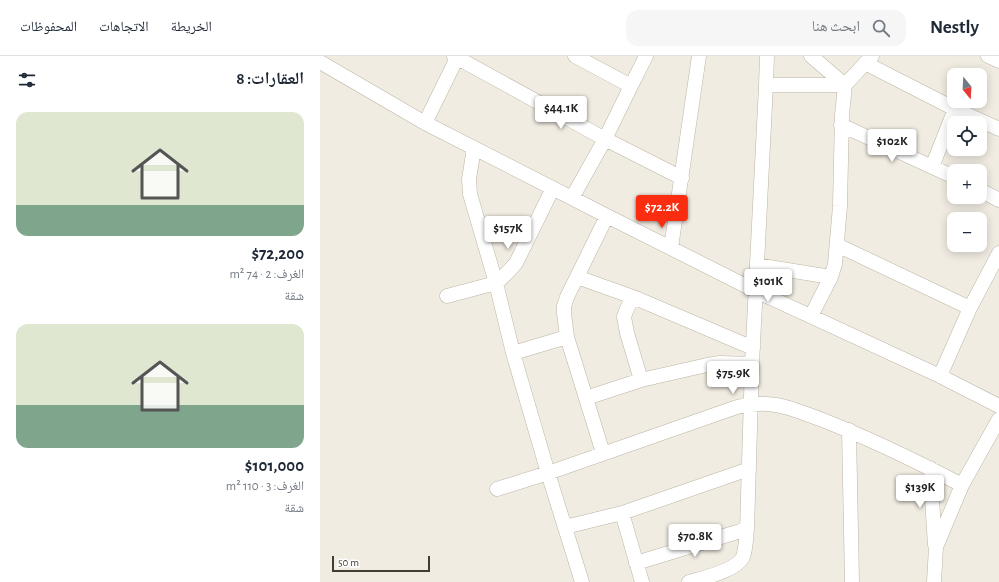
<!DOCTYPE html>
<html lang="ar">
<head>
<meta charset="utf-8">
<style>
	body { margin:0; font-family:"Alegreya Sans","Noto Naskh Arabic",sans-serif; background:#f6f6f7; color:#1f2937; direction:rtl; height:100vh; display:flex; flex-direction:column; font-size:15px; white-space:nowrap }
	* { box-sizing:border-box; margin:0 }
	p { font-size:13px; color:#747a83 }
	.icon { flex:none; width:22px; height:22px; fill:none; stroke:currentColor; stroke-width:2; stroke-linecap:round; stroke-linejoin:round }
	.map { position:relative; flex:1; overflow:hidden; direction:ltr }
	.side { display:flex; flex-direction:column; background:#fff; width:320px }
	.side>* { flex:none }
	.needle { width:26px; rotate:162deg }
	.controls { position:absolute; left:627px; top:12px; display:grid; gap:8px }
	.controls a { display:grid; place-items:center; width:40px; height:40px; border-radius:8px; background:#fff; box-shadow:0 2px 10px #0003; font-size:20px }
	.scale { position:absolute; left:12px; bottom:10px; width:98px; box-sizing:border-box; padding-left:4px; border:2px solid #433c33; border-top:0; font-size:11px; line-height:14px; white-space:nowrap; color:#433c33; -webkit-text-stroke:3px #fff; paint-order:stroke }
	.price { position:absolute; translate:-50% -34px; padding:0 9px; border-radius:4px; background:#fff; color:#222; font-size:13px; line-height:26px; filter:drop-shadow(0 1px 2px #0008) }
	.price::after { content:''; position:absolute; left:50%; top:24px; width:12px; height:9px; margin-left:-6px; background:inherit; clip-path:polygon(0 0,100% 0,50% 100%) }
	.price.active { background:#fb2c0f; color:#fff }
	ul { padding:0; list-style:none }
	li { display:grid; align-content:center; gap:8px; height:212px; padding:0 16px }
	li span { display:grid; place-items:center; height:124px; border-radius:12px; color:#555 }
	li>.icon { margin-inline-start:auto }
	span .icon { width:72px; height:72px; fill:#fffc; stroke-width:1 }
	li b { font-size:17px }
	h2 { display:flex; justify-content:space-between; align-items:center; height:48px; padding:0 16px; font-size:17px }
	header { display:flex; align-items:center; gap:24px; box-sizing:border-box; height:56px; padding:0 20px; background:#fff; border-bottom:1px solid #e0e1e3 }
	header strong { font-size:19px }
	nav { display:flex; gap:22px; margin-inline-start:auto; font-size:14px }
	.search { width:280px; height:36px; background:#f6f6f7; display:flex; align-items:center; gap:10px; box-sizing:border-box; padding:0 14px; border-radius:12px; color:#747a83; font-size:15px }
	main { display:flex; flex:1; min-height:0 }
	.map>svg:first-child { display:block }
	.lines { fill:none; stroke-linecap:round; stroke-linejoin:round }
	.street-casing { stroke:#bdb4a5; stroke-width:15 }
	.street { stroke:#fff; stroke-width:14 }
</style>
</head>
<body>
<header>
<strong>Nestly</strong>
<div class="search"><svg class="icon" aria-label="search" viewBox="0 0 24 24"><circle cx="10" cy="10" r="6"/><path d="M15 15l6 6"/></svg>ابحث هنا</div>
<nav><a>الخريطة</a><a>الاتجاهات</a><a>المحفوظات</a></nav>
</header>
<main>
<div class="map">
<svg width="679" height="526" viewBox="0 0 679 526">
	<rect width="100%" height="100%" fill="#f1ece2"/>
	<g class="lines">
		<defs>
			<path id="street" d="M 134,0 L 285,83 L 362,122
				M 255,0 L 311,30
				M 668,0 L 679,5
				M 0,6 L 105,67 L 287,160 L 436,235 L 620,320 L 679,350
				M 545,7 L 635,53 L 679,73
				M 446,29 L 525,29 L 491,0
				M 105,67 L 138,0
				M 521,69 L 634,121
				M 154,92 L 149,123 L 150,138 L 176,227 L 193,297 L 228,417 L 262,526
				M 612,111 L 635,53
				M 660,134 L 679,144
				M 252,142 L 285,83 L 311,30 L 326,0
				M 517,189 L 650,252
				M 351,192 L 379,0
				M 437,209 L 511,221
				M 257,221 L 313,241 L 433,292
				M 127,240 L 176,227 L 187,217 L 196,207 L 233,132
				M 313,241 L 306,255 L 304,261 L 307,277 L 321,324
				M 491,260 L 511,221 L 515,208 L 520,150 L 522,59 L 525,29 L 552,0
				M 193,297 L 247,281
				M 620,320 L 650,252 L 679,197
				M 266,342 L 321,324 L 387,309 L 400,307 L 432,308
				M 529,374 L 532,526
				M 283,397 L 247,281 L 244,257 L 244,250 L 247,241 L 287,160
				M 610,412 L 615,489
				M 177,433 L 228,417 L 417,351 C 427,349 437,347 447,348 C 466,349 483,357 500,363 C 549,382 596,405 642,429
				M 302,457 L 322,526
				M 245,471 L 302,457 L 429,413
				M 316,507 L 427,473
				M 369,526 C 383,522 416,515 423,501 C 426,492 426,482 427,473 L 432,308 L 446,29 L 447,0
				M 614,526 L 616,491 L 642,429 L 679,363"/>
		</defs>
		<use href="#street" class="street-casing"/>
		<use href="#street" class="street"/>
	</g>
</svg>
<div class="controls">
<a><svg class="needle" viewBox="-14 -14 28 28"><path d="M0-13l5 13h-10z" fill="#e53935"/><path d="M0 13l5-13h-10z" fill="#747a83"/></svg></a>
<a><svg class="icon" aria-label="locate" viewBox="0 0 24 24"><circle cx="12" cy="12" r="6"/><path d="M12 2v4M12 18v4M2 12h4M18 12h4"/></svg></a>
<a>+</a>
<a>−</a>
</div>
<div class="scale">50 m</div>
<b class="price" style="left:241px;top:74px">$44.1K</b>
<b class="price" style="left:572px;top:107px">$102K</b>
<b class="price active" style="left:342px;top:173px">$72.2K</b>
<b class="price" style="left:188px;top:194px">$157K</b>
<b class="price" style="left:448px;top:247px">$101K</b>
<b class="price" style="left:413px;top:339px">$75.9K</b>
<b class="price" style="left:600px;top:453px">$139K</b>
<b class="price" style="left:375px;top:502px">$70.8K</b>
</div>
<section class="side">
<h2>العقارات: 8<svg class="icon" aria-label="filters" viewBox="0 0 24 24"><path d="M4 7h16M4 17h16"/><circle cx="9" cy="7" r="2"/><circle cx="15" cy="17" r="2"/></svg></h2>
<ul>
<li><span style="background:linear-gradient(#dfe7d0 75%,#7fa58c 0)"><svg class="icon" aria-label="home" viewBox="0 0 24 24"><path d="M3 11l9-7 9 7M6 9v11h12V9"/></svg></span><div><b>$72,200</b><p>الغرف: 2 · 74 m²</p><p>شقة</p></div></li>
<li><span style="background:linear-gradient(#dfe7d0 65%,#7fa58c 0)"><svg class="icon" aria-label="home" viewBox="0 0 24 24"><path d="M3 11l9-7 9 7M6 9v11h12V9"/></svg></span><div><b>$101,000</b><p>الغرف: 3 · 110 m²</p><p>شقة</p></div></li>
</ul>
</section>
</main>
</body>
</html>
